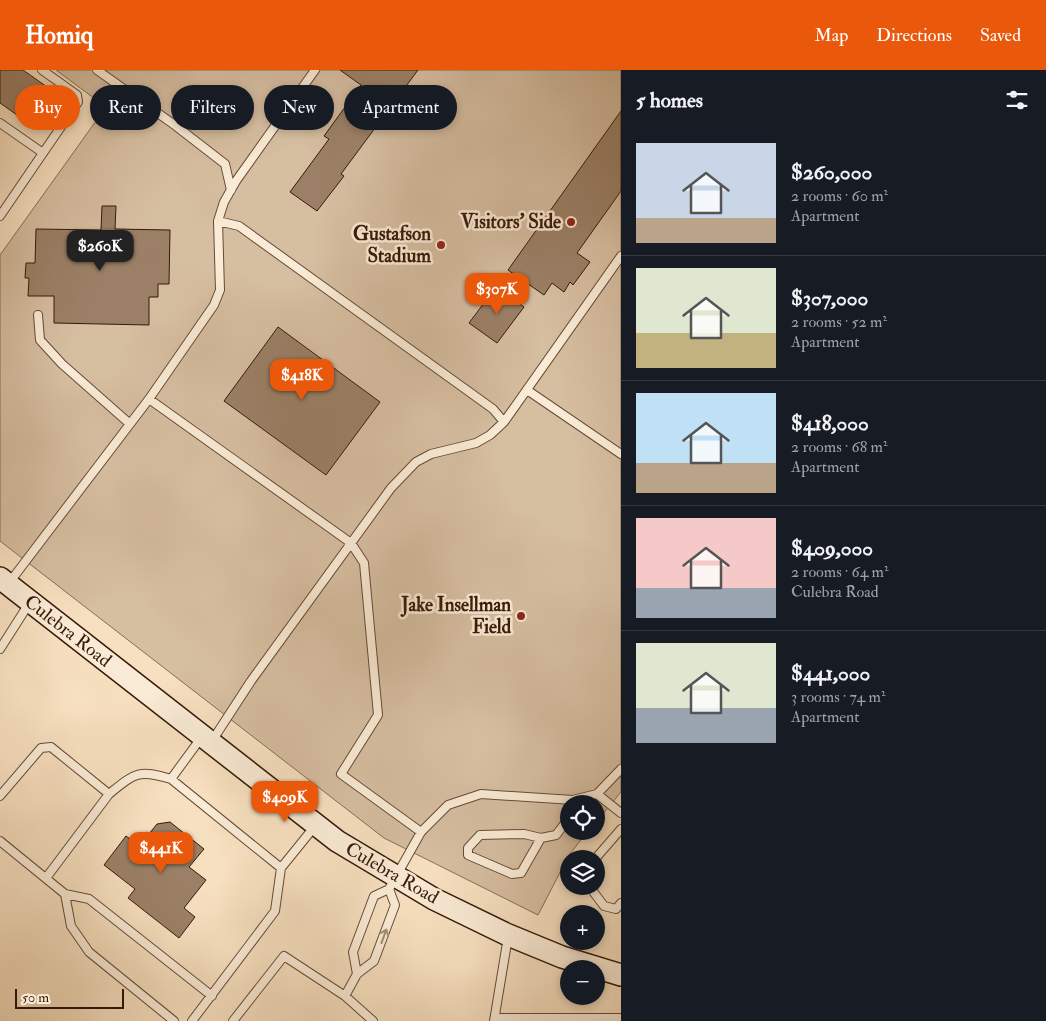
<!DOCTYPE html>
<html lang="en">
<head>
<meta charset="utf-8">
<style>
	body { margin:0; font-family:"IM FELL Double Pica",serif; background:#20242c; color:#f1f3f6; height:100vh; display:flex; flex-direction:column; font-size:19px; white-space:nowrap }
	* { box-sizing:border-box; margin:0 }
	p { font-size:16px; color:#9ea1a6 }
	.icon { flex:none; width:28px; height:28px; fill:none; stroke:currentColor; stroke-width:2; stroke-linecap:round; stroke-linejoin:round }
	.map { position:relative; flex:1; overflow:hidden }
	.drawer { display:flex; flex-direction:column; background:#171b24; width:425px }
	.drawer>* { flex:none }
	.banner { position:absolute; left:15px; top:15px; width:475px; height:45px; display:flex; gap:10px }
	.controls { position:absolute; left:560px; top:725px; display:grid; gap:10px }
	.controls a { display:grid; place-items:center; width:45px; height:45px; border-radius:50%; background:#171b24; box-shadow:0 2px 8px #0003; font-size:25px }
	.scale { position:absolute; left:15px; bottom:12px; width:109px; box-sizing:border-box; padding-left:5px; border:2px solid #371907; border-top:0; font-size:14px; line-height:18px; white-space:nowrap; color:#371907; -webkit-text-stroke:4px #faebd6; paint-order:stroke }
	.price { position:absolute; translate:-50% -42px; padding:0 11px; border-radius:10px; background:#ea580c; color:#fff; font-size:16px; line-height:32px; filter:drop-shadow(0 1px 2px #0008) }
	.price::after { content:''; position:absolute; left:50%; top:30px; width:15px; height:11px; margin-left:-8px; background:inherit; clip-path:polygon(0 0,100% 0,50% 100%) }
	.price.active { background:#222; color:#fff }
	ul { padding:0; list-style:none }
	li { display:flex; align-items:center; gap:15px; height:125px; padding:0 15px }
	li+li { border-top:1px solid #363941 }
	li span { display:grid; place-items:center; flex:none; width:140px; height:100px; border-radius:0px; color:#555 }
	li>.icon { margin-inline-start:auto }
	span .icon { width:60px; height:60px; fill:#fffc; stroke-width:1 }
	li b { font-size:21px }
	h2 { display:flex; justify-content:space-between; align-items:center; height:60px; padding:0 15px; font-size:21px }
	.tag { padding:0 18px; border-radius:22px; background:#171b24; box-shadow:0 2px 8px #0003; font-size:18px; line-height:45px }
	.tag.active { background:#ea580c; color:#fff }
	header { display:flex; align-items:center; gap:30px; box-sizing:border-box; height:70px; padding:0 25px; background:#ea580c; color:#fff }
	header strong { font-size:24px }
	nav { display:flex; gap:28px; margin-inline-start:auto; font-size:18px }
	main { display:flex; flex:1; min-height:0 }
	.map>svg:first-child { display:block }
	.pitch { fill:#d6bea1; stroke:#866c54 }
	.building { fill:#9b8067; stroke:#371907 }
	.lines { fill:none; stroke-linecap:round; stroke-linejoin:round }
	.service-casing { stroke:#674b35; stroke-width:10 }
	.secondary-casing { stroke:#371907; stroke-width:24 }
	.service { stroke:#faebd6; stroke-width:8 }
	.secondary { stroke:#faebd6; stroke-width:21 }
	.oneway { stroke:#a28c79 }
	.poi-dot { fill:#8f2418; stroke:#faebd6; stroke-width:2 }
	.labels { text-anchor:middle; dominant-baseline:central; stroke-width:5; stroke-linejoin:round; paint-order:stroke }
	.poi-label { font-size:19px; font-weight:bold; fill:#371907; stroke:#faebd6; text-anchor:end }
	.street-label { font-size:19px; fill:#371907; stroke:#faebd6 }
</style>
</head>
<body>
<header>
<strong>Homiq</strong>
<nav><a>Map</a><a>Directions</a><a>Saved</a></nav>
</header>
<main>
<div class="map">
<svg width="621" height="951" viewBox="0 0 621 951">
	<rect width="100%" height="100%" fill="#f7e0c0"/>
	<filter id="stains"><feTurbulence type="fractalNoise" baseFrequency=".004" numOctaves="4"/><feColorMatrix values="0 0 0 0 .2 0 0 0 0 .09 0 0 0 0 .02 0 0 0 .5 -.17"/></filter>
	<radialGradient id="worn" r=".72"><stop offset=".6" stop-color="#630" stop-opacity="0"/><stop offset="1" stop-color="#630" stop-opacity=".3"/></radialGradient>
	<path class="pitch" d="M 56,0 L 621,0 L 621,722 L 596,752 L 596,734 L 569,734 L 569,761 L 588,761 L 569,785 L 538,845 L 384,768 L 0,471 L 0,185 L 106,37 Z"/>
	<path class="building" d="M 0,0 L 23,0 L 57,24 L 34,57 L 0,33 Z
		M 340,0 L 418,0 L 341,104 L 344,106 L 317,141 L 290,122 L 329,69 L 324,66 L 361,15 Z
		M 621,41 L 621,121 L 577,183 L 590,192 L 573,215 L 570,212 L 564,222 L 552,213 L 544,225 L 508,200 Z
		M 102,136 L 116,136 L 115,159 L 170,160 L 169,214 L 158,214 L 158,227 L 149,227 L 149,255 L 54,253 L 54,226 L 28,226 L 29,208 L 25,208 L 26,193 L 35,193 L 36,159 L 101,160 Z
		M 496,217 L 524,237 L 497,273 L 469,253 Z
		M 278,257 L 380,332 L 326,405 L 224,331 Z
		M 170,752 L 204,779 L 189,797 L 206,810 L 184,838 L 195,847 L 179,868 L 128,828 L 135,819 L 104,795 L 126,766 L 137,774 L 146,762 L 149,764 L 157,754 Z"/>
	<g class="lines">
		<defs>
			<path id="service" d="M 42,0 L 77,25 L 78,32 L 43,83
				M 97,0 L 176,56 L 225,94 L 231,120
				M 0,53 L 43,83 L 0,146
				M 218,151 L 239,156 L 493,339 L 504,352
				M 38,245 L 40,270 L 62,294 L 130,354
				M 527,320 L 621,384
				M 149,329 L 351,473 L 364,493 L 378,645 L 341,704 L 421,762
				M 9,513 L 149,329 L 214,235 L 220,220 L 218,151 L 224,132 L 236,111 L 315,0
				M 0,579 L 30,532
				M 212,671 L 251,611 L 391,418 L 416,392 L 431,384 L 476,373 L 490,365 L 504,352 L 621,186
				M 171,709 L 201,668
				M 597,724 L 621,743
				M 0,726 L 41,678 L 51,677 L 109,724 C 135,703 138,699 171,709 L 281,798 L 315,756
				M 541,768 L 521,803 L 512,804 L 468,785 L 468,778 L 480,765 L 524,764 L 541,768 L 556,765 L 569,748
				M 0,771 L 65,824 L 71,856 L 89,882 L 174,951
				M 595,789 L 621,759
				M 46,808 L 109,724
				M 589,816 L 604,836 L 616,839 L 621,833
				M 65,824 L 89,829 L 212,926
				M 357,904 L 353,882 L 374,826 L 389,819 L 421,762 L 448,735 L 481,724 L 573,730 L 597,724 L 621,699
				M 345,926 L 373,951
				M 495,948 L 621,948
				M 192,951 L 275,841 L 281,798
				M 233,951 L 284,886 L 345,926 L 357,904 L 374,891 L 395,835 L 389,819
				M 494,951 L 508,867"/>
			<path id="secondary" d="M 0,508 L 337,771 L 434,829 L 506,864 L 562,887 L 621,905"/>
		</defs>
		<use href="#service" class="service-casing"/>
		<use href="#secondary" class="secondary-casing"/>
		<use href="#service" class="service"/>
		<use href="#secondary" class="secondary"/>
	</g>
	<defs><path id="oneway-shaft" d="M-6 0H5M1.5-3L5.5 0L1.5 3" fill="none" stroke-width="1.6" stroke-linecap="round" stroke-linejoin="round" transform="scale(1.25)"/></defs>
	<use class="oneway" href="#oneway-shaft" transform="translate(384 866) rotate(-70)"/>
	<g class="poi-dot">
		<circle cx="571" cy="152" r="5"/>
		<circle cx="441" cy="175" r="5"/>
		<circle cx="521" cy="546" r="5"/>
	</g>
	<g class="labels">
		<g class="poi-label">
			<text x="561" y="152">Visitors' Side</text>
			<text x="431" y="164">Gustafson<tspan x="431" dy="22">Stadium</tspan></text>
			<text x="511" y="535">Jake Insellman<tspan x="511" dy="22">Field</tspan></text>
		</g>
		<g class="street-label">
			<text transform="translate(68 561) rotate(38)">Culebra Road</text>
			<text transform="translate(392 803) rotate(30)">Culebra Road</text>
		</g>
	</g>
	<rect width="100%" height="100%" filter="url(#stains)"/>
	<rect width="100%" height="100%" fill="url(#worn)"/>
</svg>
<div class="controls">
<a><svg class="icon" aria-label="locate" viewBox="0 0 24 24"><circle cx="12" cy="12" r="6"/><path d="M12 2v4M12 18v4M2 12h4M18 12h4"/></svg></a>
<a><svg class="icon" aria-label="layers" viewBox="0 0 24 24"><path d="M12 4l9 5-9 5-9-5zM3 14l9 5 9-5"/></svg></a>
<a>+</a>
<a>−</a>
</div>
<div class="scale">50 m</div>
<b class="price active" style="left:100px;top:202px">$260K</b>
<b class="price" style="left:497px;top:245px">$307K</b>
<b class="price" style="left:302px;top:331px">$418K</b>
<b class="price" style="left:285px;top:753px">$409K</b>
<b class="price" style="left:161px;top:804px">$441K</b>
<div class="banner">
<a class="tag active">Buy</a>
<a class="tag">Rent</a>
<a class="tag">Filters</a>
<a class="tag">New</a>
<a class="tag">Apartment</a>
</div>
</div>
<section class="drawer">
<h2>5 homes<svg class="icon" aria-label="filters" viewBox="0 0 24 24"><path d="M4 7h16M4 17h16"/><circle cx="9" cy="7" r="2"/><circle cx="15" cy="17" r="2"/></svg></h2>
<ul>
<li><span style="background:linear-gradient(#c9d6e8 75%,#b9a48a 0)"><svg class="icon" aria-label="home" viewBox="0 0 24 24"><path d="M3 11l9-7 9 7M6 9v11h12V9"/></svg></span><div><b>$260,000</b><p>2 rooms · 60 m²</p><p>Apartment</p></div></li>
<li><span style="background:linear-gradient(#dfe7d0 65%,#c2b280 0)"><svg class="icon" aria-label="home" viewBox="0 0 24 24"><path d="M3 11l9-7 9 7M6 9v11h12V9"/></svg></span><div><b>$307,000</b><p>2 rooms · 52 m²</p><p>Apartment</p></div></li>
<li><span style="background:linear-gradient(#bfe0f5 70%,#b9a48a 0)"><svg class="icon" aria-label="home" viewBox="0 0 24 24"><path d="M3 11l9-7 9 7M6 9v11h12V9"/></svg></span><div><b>$418,000</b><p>2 rooms · 68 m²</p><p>Apartment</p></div></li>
<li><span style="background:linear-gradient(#f6c9c9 70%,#9aa5b1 0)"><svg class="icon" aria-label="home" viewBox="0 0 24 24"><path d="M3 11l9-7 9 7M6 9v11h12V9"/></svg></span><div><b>$409,000</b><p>2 rooms · 64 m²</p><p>Culebra Road</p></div></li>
<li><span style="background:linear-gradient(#dfe7d0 65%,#9aa5b1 0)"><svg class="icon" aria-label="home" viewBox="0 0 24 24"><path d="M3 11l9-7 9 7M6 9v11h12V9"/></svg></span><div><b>$441,000</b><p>3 rooms · 74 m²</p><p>Apartment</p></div></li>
</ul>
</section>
</main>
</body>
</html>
